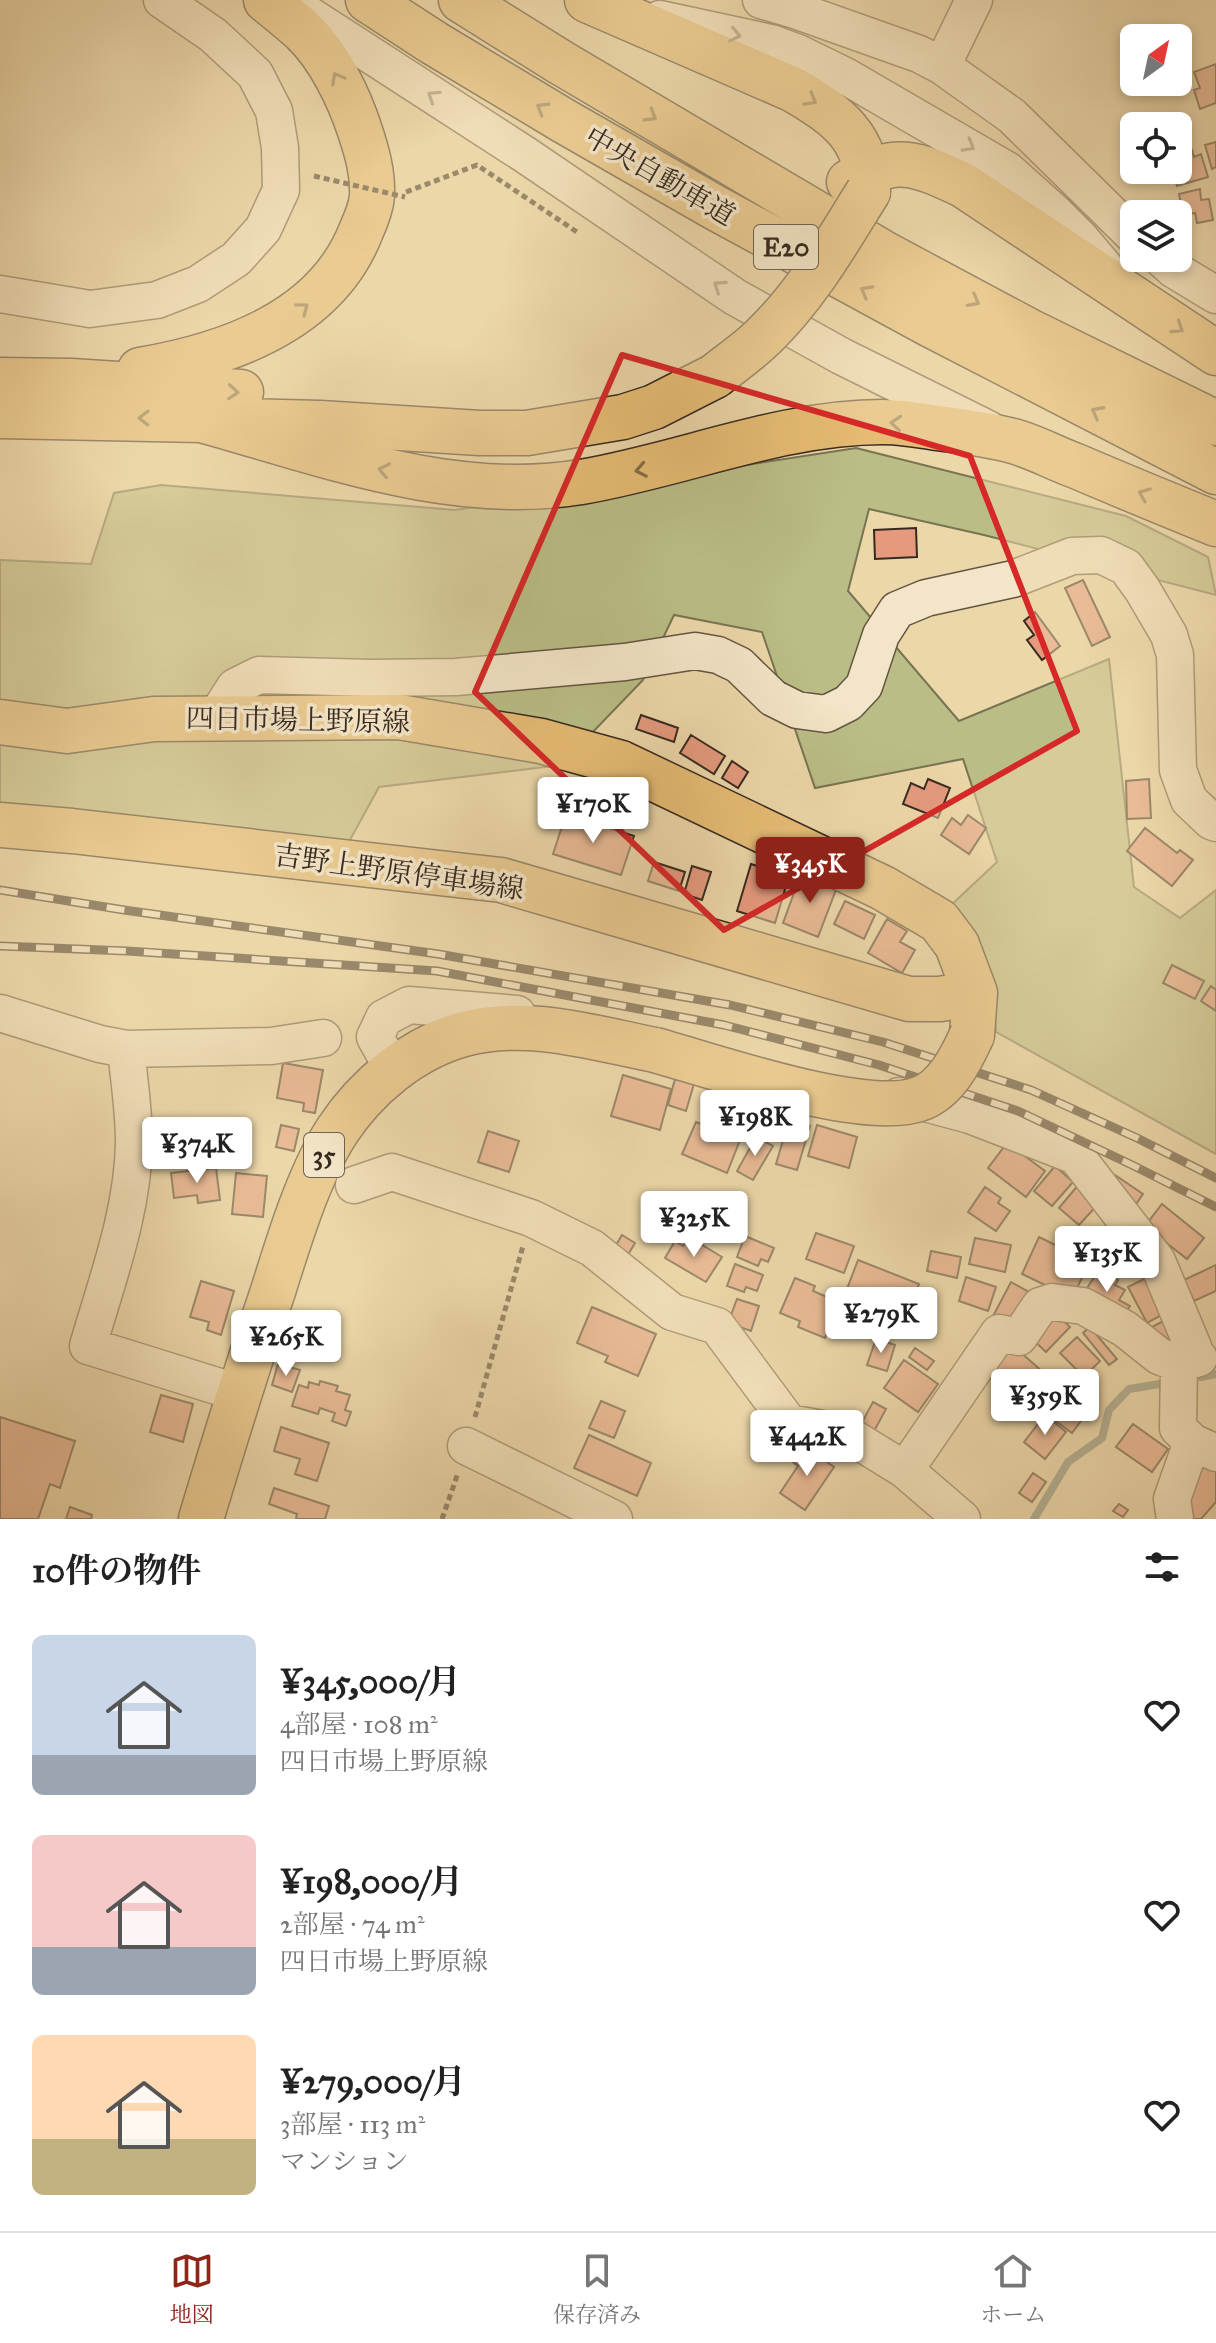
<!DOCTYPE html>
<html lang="ja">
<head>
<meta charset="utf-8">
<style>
	body { margin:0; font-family:"IM FELL Great Primer","Noto Serif JP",serif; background:#f2f2f2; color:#222; height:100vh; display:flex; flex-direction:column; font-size:30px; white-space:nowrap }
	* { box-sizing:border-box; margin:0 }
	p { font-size:26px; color:#767676 }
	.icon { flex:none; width:44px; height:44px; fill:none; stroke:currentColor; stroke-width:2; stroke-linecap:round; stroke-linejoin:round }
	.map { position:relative; height:1519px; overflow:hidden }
	.sheet { display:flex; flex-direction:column; background:#fff; flex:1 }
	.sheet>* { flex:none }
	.needle { width:52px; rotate:33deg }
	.buttons { position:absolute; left:1120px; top:24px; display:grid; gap:16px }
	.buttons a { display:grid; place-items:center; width:72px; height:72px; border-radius:12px; background:#fff; box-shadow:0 4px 12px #0003; font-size:40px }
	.price { position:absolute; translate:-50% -68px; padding:0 18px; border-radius:8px; background:#fff; color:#222; font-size:26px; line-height:52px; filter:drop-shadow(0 2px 4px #0008) }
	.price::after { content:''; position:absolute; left:50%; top:48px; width:24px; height:18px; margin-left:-12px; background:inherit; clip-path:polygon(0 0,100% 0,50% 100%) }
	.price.selected { background:#8f2418; color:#fff }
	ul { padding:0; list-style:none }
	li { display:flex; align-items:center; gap:24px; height:200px; padding:0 32px }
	li span { display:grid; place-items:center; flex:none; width:224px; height:160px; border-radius:12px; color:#555 }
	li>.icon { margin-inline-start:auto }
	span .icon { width:96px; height:96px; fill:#fffc; stroke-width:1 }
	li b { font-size:34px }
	h2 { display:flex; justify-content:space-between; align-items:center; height:96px; padding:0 32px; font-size:34px }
	.menu { display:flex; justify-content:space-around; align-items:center; height:112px; border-top:2px solid #e0e0e0; background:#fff; font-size:22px; color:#767676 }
	.menu a { display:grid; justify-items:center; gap:4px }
	.menu .selected { color:#8f2418 }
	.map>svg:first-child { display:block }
	.green { fill:#babe86; stroke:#787453; stroke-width:2 }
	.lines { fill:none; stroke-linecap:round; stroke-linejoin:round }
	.stream { stroke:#727f76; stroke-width:8 }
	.building { fill:#e59a7e; stroke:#362a20; stroke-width:2 }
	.minor-casing { stroke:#645542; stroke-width:39 }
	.major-casing { stroke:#362a20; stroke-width:47 }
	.highway-casing { stroke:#362a20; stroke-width:47 }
	.path { stroke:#362a20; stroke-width:5; stroke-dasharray:6 4; stroke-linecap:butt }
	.minor { stroke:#f3e5c7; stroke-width:36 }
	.major { stroke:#e6bc74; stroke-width:44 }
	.highway { stroke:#e6bc74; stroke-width:44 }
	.rail-casing { stroke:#362a20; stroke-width:9 }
	.rail { stroke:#f3e5c7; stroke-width:6; stroke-dasharray:18; stroke-linecap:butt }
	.major-bridge-casing { stroke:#362a20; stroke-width:47; stroke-linecap:butt }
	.highway-bridge-casing { stroke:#362a20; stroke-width:47; stroke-linecap:butt }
	.path-bridge { stroke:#362a20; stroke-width:5; stroke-dasharray:6 4; stroke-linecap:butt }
	.major-bridge { stroke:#e6bc74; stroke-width:44 }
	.highway-bridge { stroke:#e6bc74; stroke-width:44 }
	.oneway { stroke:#948874 }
	.oneway2 { stroke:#856c46 }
	.marked { fill:none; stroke:#d62828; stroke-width:6; stroke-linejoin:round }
	.labels { text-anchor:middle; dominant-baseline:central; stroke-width:7; stroke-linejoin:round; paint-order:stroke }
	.shield { fill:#f3e5c7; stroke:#6f6252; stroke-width:2 }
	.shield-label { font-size:26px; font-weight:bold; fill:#362a20 }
	.street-label { font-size:28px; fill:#362a20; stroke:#f3e5c7 }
</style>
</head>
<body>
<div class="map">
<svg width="1216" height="1519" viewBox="0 0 1216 1519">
	<rect width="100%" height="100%" fill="#ecd7a9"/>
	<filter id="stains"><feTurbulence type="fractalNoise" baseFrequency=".0025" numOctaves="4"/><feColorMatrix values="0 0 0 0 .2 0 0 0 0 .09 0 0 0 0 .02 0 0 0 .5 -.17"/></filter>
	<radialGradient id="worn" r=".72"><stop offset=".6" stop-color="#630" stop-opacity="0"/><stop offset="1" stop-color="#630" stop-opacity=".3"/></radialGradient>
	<path class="green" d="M 856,448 L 1126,516 L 1208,557 L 1216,595 L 984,535 L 869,509 L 848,591 L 959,721 L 1109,659 L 1134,887 L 1180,918 L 1216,890 L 1216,1154 L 996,1032 L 992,978 L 948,908 L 997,862 L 963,759 L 815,788 L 762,632 L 674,615 L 643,680 L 561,765 L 379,787 L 338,862 L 0,825 L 0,560 L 91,564 L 114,493 L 161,485 L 455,510 Z"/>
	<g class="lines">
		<path class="stream" d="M 1201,1377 L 1216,1374
			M 1034,1519 L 1068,1462 L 1102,1438 L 1109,1410 L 1129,1389 L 1160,1384"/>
	</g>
	<path class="building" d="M 1216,64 L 1216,103 L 1200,109 L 1194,90 L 1200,88 L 1194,72 Z
		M 1216,142 L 1216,167 L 1212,169 L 1205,145 Z
		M 1192,150 L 1194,157 L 1201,154 L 1208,177 L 1177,186 L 1173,170 L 1178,170 L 1178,153 Z
		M 1200,189 L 1201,200 L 1209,199 L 1213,220 L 1197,223 L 1195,213 L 1183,215 L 1179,194 Z
		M 916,528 L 917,557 L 875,559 L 874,530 Z
		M 1083,580 L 1110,637 L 1092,646 L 1065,588 Z
		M 1035,612 L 1060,646 L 1042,660 L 1027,640 L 1034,635 L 1024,621 Z
		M 641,715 L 678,728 L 674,742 L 636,729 Z
		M 691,735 L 725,756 L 714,774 L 680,753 Z
		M 732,761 L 748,772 L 738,788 L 722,778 Z
		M 928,779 L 950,788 L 938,818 L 903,804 L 911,783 L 924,789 Z
		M 1149,779 L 1151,818 L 1127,819 L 1126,781 Z
		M 550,783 L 588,795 L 581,817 L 543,805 Z
		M 566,814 L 634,836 L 621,875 L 553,854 Z
		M 968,815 L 986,828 L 969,854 L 941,835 L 952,818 L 961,825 Z
		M 1145,828 L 1177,853 L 1180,850 L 1193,860 L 1172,886 L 1127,851 Z
		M 654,862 L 685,872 L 679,891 L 648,881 Z
		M 751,864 L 789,876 L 775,923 L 737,911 Z
		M 692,866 L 711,872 L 702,900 L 684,894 Z
		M 801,874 L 837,887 L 818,937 L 783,923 Z
		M 845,901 L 875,915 L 864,939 L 834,924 Z
		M 887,919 L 907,931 L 900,942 L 915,950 L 902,973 L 868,953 Z
		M 1172,965 L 1204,981 L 1195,999 L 1163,983 Z
		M 1211,986 L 1216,990 L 1216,1011 L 1201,1001 Z
		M 283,1063 L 323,1070 L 315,1113 L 303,1111 L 304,1103 L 277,1098 Z
		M 623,1075 L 671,1089 L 660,1130 L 611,1116 Z
		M 675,1079 L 694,1084 L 686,1111 L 668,1105 Z
		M 789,1120 L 810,1126 L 797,1170 L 776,1164 Z
		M 696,1122 L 740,1140 L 727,1173 L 682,1154 Z
		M 281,1125 L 299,1129 L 294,1151 L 276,1147 Z
		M 817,1125 L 857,1137 L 849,1168 L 808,1156 Z
		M 203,1130 L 231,1131 L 231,1136 L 245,1137 L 244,1162 L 228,1162 L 229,1153 L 203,1152 Z
		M 488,1131 L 519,1141 L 509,1172 L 478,1162 Z
		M 756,1137 L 773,1146 L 753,1180 L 737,1171 Z
		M 1007,1143 L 1045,1171 L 1026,1197 L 988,1168 Z
		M 1055,1166 L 1073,1182 L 1052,1206 L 1034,1191 Z
		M 216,1168 L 220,1200 L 198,1203 L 197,1195 L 174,1198 L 171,1173 Z
		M 236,1173 L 267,1176 L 263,1217 L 232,1214 Z
		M 1115,1175 L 1143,1194 L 1132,1210 L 1104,1190 Z
		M 1079,1184 L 1100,1202 L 1079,1225 L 1059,1208 Z
		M 985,1187 L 1001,1198 L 998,1203 L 1010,1211 L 996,1231 L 968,1212 Z
		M 1162,1204 L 1204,1238 L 1187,1259 L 1145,1226 Z
		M 816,1233 L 854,1246 L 844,1273 L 806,1259 Z
		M 622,1235 L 635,1243 L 623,1263 L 610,1255 Z
		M 745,1236 L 774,1248 L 768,1262 L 761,1259 L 758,1266 L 737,1257 Z
		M 689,1237 L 722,1257 L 706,1282 L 665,1258 L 675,1241 L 683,1246 Z
		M 1039,1237 L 1090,1262 L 1072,1298 L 1022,1274 Z
		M 975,1238 L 1011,1245 L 1005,1272 L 969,1264 Z
		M 1112,1239 L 1133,1264 L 1119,1276 L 1098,1251 Z
		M 931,1251 L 961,1257 L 957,1278 L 927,1271 Z
		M 858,1260 L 919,1284 L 903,1325 L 842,1302 Z
		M 735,1264 L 763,1275 L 757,1291 L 746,1287 L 744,1292 L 727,1286 Z
		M 1216,1265 L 1216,1291 L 1194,1301 L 1184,1280 Z
		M 1100,1268 L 1118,1280 L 1115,1285 L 1125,1290 L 1119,1300 L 1130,1306 L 1121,1320 L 1082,1296 Z
		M 1150,1276 L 1169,1311 L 1147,1323 L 1128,1287 Z
		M 966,1277 L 996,1287 L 988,1311 L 959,1301 Z
		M 795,1278 L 815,1286 L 813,1291 L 834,1300 L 830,1308 L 836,1311 L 825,1338 L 798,1327 L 800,1321 L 780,1313 Z
		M 201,1281 L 234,1291 L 221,1335 L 207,1330 L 209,1322 L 190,1317 Z
		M 1011,1282 L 1029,1292 L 1011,1328 L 992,1318 Z
		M 737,1299 L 759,1306 L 751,1331 L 728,1323 Z
		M 592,1307 L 656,1334 L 638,1376 L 605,1362 L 608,1356 L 577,1343 Z
		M 1051,1309 L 1070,1327 L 1046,1352 L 1027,1334 Z
		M 1171,1317 L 1184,1340 L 1161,1352 L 1148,1329 Z
		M 1090,1327 L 1117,1359 L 1109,1365 L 1083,1333 Z
		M 1077,1337 L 1100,1361 L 1084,1377 L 1060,1353 Z
		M 876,1339 L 895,1345 L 887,1371 L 867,1365 Z
		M 1010,1343 L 1052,1380 L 1029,1407 L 987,1371 Z
		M 915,1348 L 934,1361 L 927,1370 L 909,1357 Z
		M 904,1360 L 938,1384 L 918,1412 L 884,1388 Z
		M 278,1364 L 300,1370 L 292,1392 L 272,1385 Z
		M 320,1381 L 338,1386 L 336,1391 L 350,1395 L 345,1410 L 351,1412 L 346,1426 L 332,1421 L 335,1413 L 320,1408 L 318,1414 L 292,1406 L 299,1385 L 308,1388 L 309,1382 L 319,1385 Z
		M 161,1395 L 193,1404 L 183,1442 L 150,1432 Z
		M 601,1401 L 625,1411 L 614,1438 L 589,1428 Z
		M 873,1402 L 886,1409 L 873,1433 L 860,1426 Z
		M 1064,1404 L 1083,1418 L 1072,1433 L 1053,1419 Z
		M 1045,1415 L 1066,1432 L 1045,1459 L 1024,1442 Z
		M 0,1417 L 75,1441 L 60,1488 L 50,1484 L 38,1519 L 0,1519 Z
		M 1133,1424 L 1168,1449 L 1152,1472 L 1116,1447 Z
		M 281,1427 L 329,1443 L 317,1481 L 295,1474 L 300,1459 L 274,1451 Z
		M 589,1435 L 651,1463 L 637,1496 L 574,1468 Z
		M 804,1446 L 834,1467 L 805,1510 L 780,1493 L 798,1466 L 793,1462 Z
		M 1216,1458 L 1216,1502 L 1201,1519 L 1194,1519 L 1180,1506 L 1193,1465 Z
		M 1033,1473 L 1046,1482 L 1032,1502 L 1019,1493 Z
		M 274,1488 L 329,1506 L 325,1519 L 296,1519 L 297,1514 L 269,1504 Z
		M 1119,1504 L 1128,1510 L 1123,1517 L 1113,1511 Z
		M 70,1507 L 92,1515 L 91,1519 L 66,1519 Z"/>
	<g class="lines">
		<defs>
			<path id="minor" d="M 761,0 L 795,10 L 919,54 L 942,66 L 1012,116 L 1134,236
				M 292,4 L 524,154 L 735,297 L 841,356 L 988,429
				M 660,19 L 771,43 L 798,53 L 847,77 L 1007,170 L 1055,213 L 1081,239 L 1108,271
				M 942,66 L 974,0
				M 1161,258 L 1173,269 L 1216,295
				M 0,294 L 90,309 L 157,300 L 198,284 L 236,259 L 263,229 L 281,190 L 280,148 L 274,111 L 255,74 L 213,35 L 162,0
				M 214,720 L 235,687 L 259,675 L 371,678 L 456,677 L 625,662 L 695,651 L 718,655 L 739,665 L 773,698 L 797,710 L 826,714 L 848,703 L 864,686 L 881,635 L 897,610 L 926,598 L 1013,579 L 1072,556 L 1101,555 L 1126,567 L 1142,589 L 1169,635 L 1175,655 L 1178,770 L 1189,800 L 1211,821 L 1216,823
				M 0,1013 L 100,1044 L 126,1049 L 271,1046 L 323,1038
				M 126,1049 C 129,1080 134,1111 134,1142 C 133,1212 107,1280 88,1346 L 239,1393
				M 393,1069 L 375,1037 L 384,1018 L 409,1005 L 517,1014
				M 899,1096 L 970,1115 L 1076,1156 L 1157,1261 L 1193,1347 L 1179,1364 L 1178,1428 L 1192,1442 L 1216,1453
				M 354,1185 L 392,1172 L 531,1218 L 592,1248 L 672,1312 L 717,1326 L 789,1423 L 845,1433 L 905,1470 L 962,1519
				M 466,1446 L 614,1519
				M 905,1470 L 999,1333 L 1019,1337 L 1040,1306 L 1052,1302 L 1083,1306 L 1125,1329 L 1159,1356 L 1179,1364 L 1199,1358
				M 1175,1519 L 1172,1499 L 1192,1442"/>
			<path id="major" d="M 0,722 L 67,731 L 154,719 L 399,717 L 541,741 L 621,763 L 883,888 L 939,921 L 957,945 L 975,993 L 972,1035
				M 0,825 L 72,831 L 501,880 L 909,999 L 940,999 L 975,993
				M 201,1519 C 224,1442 248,1365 274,1288 C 289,1240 309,1174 337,1131 C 366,1087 412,1048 464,1034 C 526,1017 594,1038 655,1050"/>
			<path id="highway" d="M 368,0 L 434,43 L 564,121 L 714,207 L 929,324 L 1216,472
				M 461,0 L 560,62 L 885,254 L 1029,331 L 1216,423
				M 587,0 L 794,90 C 838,116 868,137 868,192
				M 849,182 C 896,154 916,163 963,185 L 1216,353
				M 140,370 C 228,355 326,321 361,231 C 366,220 371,208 372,196 C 373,173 367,152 360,131 C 349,97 329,56 303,31 C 291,20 278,10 266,0
				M 0,380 L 71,381 L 241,392
				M 0,416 L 202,420 L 320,423 L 480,433 L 527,433 L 623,417 L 654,407 L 715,376
				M 202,420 C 324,454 453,503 581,482 C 682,465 780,422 883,422 C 901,422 919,425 937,428 C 961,431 985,434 1009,440 C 1031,445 1054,458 1076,466 C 1123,486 1169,505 1216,524"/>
		</defs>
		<use href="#minor" class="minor-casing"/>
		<use href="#major" class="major-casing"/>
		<use href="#highway" class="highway-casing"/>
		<path class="path" d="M 406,192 L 477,165 L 577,232
			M 475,1417 L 523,1246
			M 442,1519 L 458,1473"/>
		<use href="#minor" class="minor"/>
		<use href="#major" class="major"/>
		<use href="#highway" class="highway"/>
		<defs>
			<path id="rail" d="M 0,890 L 124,910 L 438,954 L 730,1005 L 883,1042 L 1031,1090 L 1137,1138 L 1216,1178
				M 0,946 L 127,951 L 437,971 L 724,1025 L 879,1065 L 1018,1111 L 1130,1164 L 1216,1207"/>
		</defs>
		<use href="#rail" class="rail-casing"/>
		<use href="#rail" class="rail"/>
		<defs>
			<path id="major-bridge" d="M 655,1050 C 714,1066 864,1119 919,1099 C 946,1090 961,1059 972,1035"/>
			<path id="highway-bridge" d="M 715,376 C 731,363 749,351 763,337 C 806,296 837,242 868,192"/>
		</defs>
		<use href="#major-bridge" class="major-bridge-casing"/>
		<use href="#highway-bridge" class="highway-bridge-casing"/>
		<path class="path-bridge" d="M 314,176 L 405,197"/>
		<use href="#major-bridge" class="major-bridge"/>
		<use href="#highway-bridge" class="highway-bridge"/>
	</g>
	<defs><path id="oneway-chevron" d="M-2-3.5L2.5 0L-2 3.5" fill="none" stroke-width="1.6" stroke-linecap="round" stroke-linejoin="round" transform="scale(2)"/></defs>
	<g class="oneway">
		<use href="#oneway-chevron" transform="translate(735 35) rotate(13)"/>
		<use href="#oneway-chevron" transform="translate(433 96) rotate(-147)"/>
		<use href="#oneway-chevron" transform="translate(969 146) rotate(30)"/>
		<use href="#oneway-chevron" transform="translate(719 286) rotate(-146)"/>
	</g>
	<g class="oneway2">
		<use href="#oneway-chevron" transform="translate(337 78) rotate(-119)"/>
		<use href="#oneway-chevron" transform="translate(811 100) rotate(30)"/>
		<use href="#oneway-chevron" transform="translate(542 108) rotate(-149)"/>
		<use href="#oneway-chevron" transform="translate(651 116) rotate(31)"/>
		<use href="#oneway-chevron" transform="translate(866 291) rotate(-151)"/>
		<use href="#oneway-chevron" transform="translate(974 301) rotate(28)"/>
		<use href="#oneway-chevron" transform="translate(303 308) rotate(-37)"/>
		<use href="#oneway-chevron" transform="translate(1178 328) rotate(33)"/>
		<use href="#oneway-chevron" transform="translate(233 392) rotate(4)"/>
		<use href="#oneway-chevron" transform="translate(1097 412) rotate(-152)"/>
		<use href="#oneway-chevron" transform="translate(144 418) rotate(-179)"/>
		<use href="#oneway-chevron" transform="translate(896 423) rotate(-175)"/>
		<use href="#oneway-chevron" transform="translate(384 470) rotate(-168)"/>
		<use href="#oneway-chevron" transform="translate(641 470) rotate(169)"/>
		<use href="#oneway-chevron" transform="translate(1144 494) rotate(-158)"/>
	</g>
	<path d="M0 0H1216V1519H0ZM 622,355 L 970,456 L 1077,731 L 724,930 L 475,692 Z" fill="#ecd7a9" fill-opacity=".55" fill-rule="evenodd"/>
	<path class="marked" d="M 622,355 L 970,456 L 1077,731 L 724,930 L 475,692 Z"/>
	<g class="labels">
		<g class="shield">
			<rect x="754" y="225" width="64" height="44" rx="6"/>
			<rect x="304" y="1133" width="40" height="44" rx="6"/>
		</g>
		<g class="shield-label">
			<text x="786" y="247">E20</text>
			<text x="324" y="1155">35</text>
		</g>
		<g class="street-label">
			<text transform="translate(660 176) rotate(30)">中央自動車道</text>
			<text transform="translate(298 720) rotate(1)">四日市場上野原線</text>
			<text transform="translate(399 872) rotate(8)">吉野上野原停車場線</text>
		</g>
	</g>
	<rect width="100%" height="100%" filter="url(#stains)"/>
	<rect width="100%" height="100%" fill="url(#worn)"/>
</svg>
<div class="buttons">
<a><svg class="needle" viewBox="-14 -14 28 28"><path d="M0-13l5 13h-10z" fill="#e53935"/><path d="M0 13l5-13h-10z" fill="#767676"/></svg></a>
<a><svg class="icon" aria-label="locate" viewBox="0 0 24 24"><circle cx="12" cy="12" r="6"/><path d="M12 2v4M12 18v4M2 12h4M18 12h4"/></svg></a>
<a><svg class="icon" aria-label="layers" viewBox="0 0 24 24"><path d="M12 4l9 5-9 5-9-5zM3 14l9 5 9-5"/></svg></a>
</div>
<b class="price" style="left:593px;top:845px">¥170K</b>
<b class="price selected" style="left:810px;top:905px">¥345K</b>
<b class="price" style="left:755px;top:1158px">¥198K</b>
<b class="price" style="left:197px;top:1185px">¥374K</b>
<b class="price" style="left:694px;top:1259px">¥325K</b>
<b class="price" style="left:1107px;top:1294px">¥135K</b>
<b class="price" style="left:881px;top:1355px">¥279K</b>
<b class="price" style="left:286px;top:1378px">¥265K</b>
<b class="price" style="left:1045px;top:1437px">¥359K</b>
<b class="price" style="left:807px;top:1478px">¥442K</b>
</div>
<section class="sheet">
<h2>10件の物件<svg class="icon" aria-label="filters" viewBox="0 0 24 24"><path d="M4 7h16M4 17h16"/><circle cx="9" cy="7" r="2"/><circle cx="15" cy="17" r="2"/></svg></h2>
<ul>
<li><span style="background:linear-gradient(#c9d6e8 75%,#9aa5b1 0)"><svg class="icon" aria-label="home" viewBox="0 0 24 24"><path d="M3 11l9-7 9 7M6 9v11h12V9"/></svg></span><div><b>¥345,000/月</b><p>4部屋 · 108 m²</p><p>四日市場上野原線</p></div><svg class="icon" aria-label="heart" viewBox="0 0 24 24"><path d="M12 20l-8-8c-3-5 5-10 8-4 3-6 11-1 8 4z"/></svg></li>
<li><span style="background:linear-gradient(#f6c9c9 70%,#9aa5b1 0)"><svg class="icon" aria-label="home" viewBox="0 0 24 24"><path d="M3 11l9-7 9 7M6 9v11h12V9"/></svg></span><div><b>¥198,000/月</b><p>2部屋 · 74 m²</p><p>四日市場上野原線</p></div><svg class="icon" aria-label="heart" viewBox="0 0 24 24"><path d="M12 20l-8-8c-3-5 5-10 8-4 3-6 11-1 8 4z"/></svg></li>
<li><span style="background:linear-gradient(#ffd9b3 65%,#c2b280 0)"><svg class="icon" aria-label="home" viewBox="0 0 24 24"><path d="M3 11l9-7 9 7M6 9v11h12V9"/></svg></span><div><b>¥279,000/月</b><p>3部屋 · 113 m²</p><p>マンション</p></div><svg class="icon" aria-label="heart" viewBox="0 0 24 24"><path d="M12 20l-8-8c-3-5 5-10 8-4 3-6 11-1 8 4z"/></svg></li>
</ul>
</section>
<nav class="menu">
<a class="selected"><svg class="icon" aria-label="map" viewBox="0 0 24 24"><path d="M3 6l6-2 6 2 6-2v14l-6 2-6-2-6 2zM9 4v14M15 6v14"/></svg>地図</a>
<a><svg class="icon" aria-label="saved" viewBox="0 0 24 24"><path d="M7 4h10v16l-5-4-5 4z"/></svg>保存済み</a>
<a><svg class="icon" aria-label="home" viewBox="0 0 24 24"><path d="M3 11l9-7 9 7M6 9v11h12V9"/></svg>ホーム</a>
</nav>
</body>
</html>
